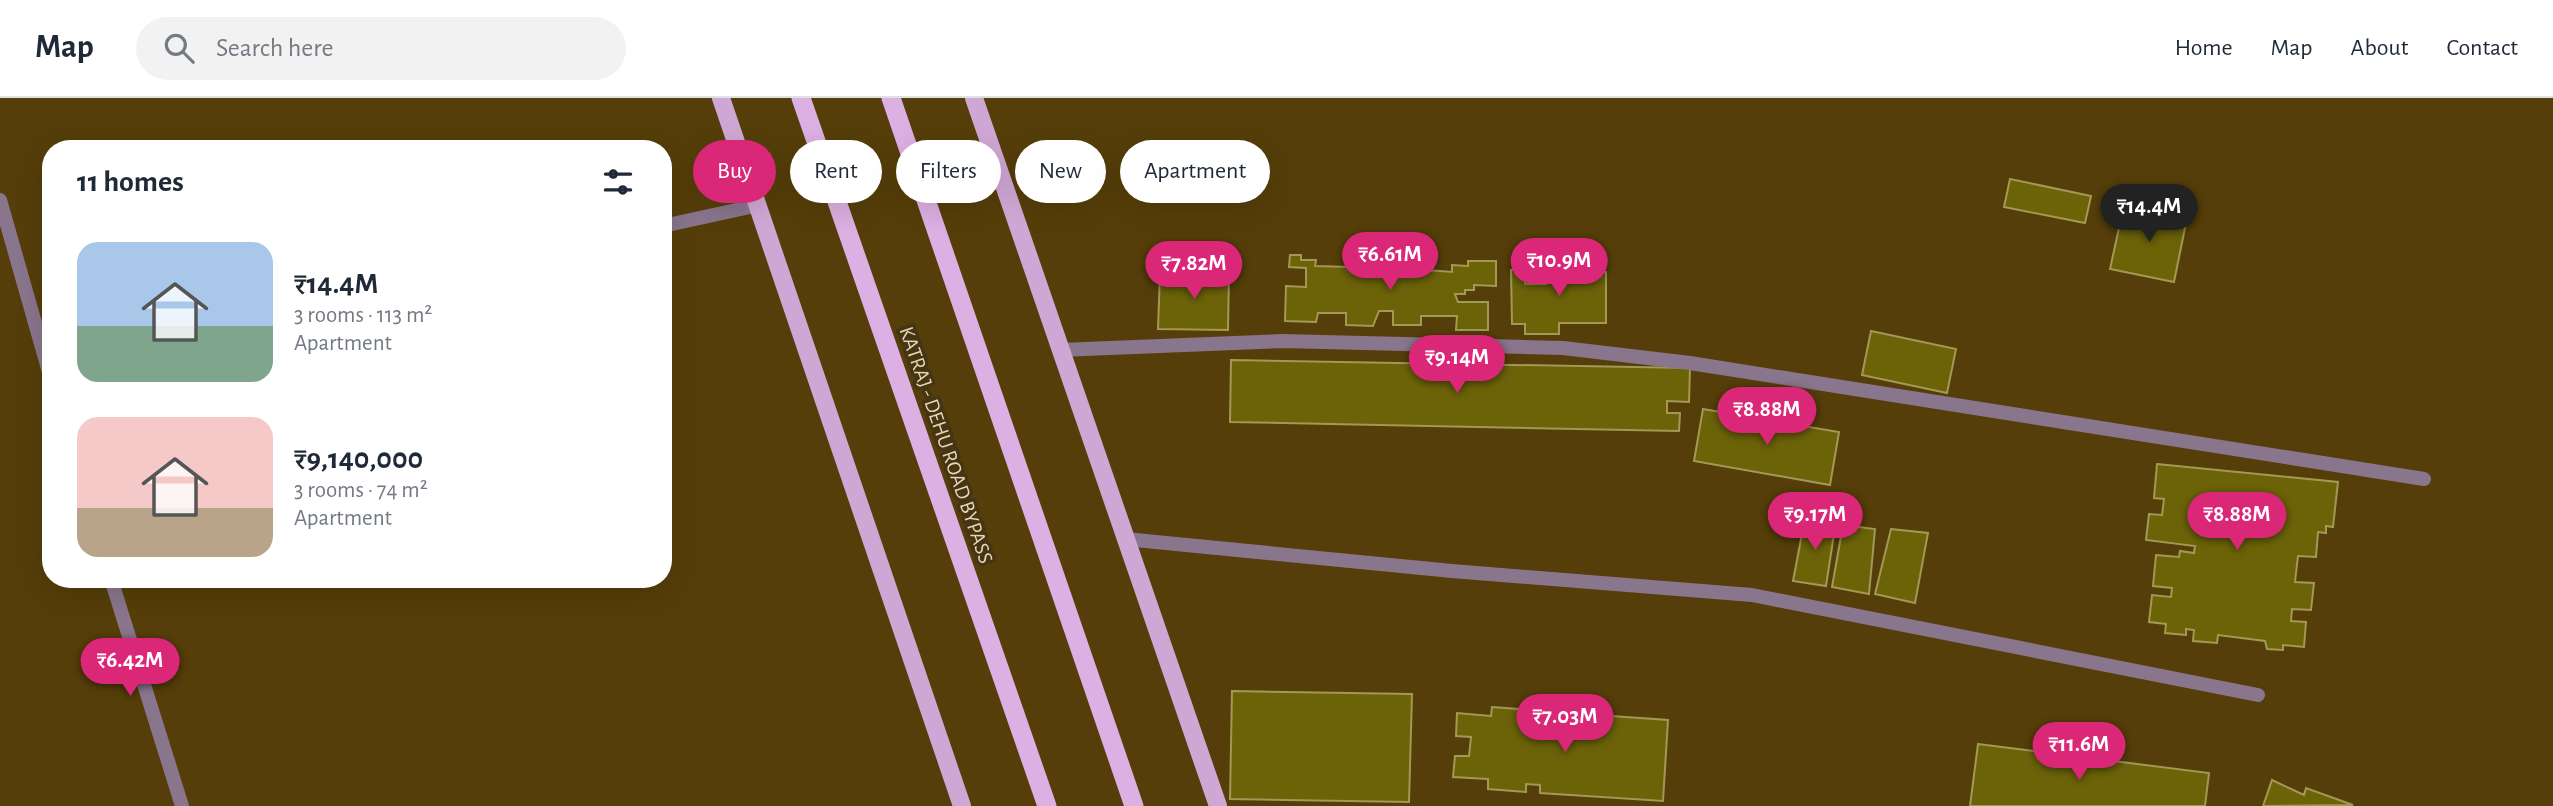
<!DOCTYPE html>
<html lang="en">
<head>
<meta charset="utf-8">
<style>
	body { margin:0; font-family:"Alegreya Sans",sans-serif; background:#f2f2f3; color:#1f2937; height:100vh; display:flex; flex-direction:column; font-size:26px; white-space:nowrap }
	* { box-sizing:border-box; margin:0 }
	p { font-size:23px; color:#747a83 }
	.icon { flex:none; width:38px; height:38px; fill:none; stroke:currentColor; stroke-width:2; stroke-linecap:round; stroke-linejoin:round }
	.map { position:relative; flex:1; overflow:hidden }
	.details { position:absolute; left:42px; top:42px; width:630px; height:448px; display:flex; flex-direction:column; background:#fff; border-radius:28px; box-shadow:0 7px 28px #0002 }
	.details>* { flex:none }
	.hud { position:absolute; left:693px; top:42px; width:665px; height:63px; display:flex; gap:14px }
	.price { position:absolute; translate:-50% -60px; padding:0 16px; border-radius:24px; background:#db2777; color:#fff; font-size:23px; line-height:46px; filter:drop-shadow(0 2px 4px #0008) }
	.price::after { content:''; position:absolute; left:50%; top:42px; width:21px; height:16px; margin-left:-10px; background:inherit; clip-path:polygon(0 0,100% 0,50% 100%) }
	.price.current { background:#222; color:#fff }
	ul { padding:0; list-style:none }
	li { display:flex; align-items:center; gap:21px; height:175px; padding:0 35px }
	li span { display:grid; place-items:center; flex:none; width:196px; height:140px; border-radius:21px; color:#555 }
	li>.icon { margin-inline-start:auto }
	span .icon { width:84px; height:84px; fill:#fffc; stroke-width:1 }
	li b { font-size:30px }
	h2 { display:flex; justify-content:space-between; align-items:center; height:84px; padding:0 35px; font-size:30px }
	.chip { padding:0 24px; border-radius:32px; background:#fff; box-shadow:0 7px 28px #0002; font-size:24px; line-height:63px }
	.chip.current { background:#db2777; color:#fff }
	header { display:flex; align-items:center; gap:42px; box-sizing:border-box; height:98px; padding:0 35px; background:#fff; border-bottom:2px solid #e0e1e3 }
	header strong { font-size:33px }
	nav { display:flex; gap:38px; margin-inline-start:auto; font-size:24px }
	.search { width:490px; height:63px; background:#f2f2f3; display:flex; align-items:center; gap:18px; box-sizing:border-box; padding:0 24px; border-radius:38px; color:#747a83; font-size:26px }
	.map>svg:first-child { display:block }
	.building { fill:#6c6309; stroke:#a19954; stroke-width:2 }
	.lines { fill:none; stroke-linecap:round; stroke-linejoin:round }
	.service { stroke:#89758c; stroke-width:14 }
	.minor { stroke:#89758c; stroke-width:14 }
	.primary { stroke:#cfa7d4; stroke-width:18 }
	.trunk { stroke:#dcb0e2; stroke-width:19 }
	.labels { text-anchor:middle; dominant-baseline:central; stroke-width:7; stroke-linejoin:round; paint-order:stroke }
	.street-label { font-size:21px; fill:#e7d6b7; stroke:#453513 }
</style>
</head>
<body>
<header>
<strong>Map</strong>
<div class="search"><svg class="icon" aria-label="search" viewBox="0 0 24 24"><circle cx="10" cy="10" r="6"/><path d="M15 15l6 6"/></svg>Search here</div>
<nav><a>Home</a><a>Map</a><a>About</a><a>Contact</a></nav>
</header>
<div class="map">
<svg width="2553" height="708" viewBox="0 0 2553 708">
	<rect width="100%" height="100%" fill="#553e09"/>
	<path class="building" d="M 2010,81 L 2091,98 L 2085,125 L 2004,109 Z
		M 2124,107 L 2187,120 L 2174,184 L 2110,171 Z
		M 1290,157 L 1301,157 L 1301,162 L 1316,162 L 1315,168 L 1351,169 L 1352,163 L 1363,164 L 1367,158 L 1420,160 L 1420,165 L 1427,165 L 1427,172 L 1452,174 L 1452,167 L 1468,168 L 1468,163 L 1496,163 L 1496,188 L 1474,187 L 1474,192 L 1465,192 L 1465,196 L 1455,196 L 1458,204 L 1488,204 L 1488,232 L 1456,232 L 1457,218 L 1421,218 L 1421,227 L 1393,227 L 1393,213 L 1379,213 L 1373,228 L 1346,227 L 1346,215 L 1318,215 L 1316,224 L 1285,223 L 1286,188 L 1306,189 L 1306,170 L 1289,169 Z
		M 1563,162 L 1589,162 L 1589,174 L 1606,174 L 1606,225 L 1559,225 L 1559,236 L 1525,236 L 1525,226 L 1512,226 L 1511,172 L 1525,171 L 1525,186 L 1546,186 L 1546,168 L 1563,167 Z
		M 1160,174 L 1229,175 L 1228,232 L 1158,231 Z
		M 1871,233 L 1956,251 L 1947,295 L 1862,277 Z
		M 1231,262 L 1690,270 L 1689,304 L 1667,303 L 1667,315 L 1680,315 L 1679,333 L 1230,324 Z
		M 1703,311 L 1839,334 L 1830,387 L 1694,363 Z
		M 2157,366 L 2338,384 L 2333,429 L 2326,428 L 2326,435 L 2318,434 L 2316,459 L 2298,458 L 2295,484 L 2314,485 L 2311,512 L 2292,511 L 2291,523 L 2306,524 L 2304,549 L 2283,547 L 2283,552 L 2267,551 L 2265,543 L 2218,537 L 2217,545 L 2193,543 L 2194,532 L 2186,531 L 2186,537 L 2165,535 L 2166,526 L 2149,524 L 2152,497 L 2171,499 L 2172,490 L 2153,488 L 2156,457 L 2179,459 L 2180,453 L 2194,455 L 2195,448 L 2146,442 L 2149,416 L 2162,417 L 2164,401 L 2154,400 Z
		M 1805,420 L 1836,423 L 1826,488 L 1793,483 Z
		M 1843,427 L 1875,431 L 1869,496 L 1832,489 Z
		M 1891,431 L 1928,435 L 1915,505 L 1875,496 Z
		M 1232,593 L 1412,596 L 1409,704 L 1230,701 Z
		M 1492,609 L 1532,612 L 1531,621 L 1540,622 L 1541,613 L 1583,616 L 1582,628 L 1598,629 L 1598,617 L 1668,622 L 1663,703 L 1540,695 L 1540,687 L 1526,686 L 1526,694 L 1488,691 L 1488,681 L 1453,679 L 1455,658 L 1469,658 L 1471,639 L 1456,638 L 1457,615 L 1491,618 Z
		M 1978,646 L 2209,675 L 2205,708 L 1970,708 Z
		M 2272,682 L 2304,697 L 2306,690 L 2353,707 L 2263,708 Z"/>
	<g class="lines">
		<path class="service" d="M 1060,252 L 1282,243 L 1563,250 L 1690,265 L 2424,381
			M 1125,441 L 1452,473 L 1752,497 L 2258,597"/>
		<path class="minor" d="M 0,102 L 51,281
			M 663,128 L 759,107
			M 111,481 L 182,708"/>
		<path class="primary" d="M 721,0 L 962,708
			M 974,0 L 1218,708"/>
		<path class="trunk" d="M 801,0 L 1047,708
			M 891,0 L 1134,708"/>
	</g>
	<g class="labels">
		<g class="street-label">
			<text transform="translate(946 347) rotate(71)">KATRAJ - DEHU ROAD BYPASS</text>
		</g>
	</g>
</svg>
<b class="price current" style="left:2149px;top:146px">₹14.4M</b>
<b class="price" style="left:1390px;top:194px">₹6.61M</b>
<b class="price" style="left:1559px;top:200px">₹10.9M</b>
<b class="price" style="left:1194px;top:203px">₹7.82M</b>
<b class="price" style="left:1457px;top:297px">₹9.14M</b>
<b class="price" style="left:1767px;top:349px">₹8.88M</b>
<b class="price" style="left:1815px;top:454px">₹9.17M</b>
<b class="price" style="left:2237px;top:454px">₹8.88M</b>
<b class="price" style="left:130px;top:600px">₹6.42M</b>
<b class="price" style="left:1565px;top:656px">₹7.03M</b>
<b class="price" style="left:2079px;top:684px">₹11.6M</b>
<div class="hud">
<a class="chip current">Buy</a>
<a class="chip">Rent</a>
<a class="chip">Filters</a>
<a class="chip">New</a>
<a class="chip">Apartment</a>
</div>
<section class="details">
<h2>11 homes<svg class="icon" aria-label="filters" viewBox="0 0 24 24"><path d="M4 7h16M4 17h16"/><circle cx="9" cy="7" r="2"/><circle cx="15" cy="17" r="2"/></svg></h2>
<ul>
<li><span style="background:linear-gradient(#a9c7e8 60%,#7fa58c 0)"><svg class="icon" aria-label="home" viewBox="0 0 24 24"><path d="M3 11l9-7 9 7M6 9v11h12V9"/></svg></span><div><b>₹14.4M</b><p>3 rooms · 113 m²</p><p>Apartment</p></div></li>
<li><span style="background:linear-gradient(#f6c9c9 65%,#b9a48a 0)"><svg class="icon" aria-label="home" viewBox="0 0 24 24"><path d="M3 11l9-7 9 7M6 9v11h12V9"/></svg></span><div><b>₹9,140,000</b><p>3 rooms · 74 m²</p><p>Apartment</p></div></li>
</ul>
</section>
</div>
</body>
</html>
